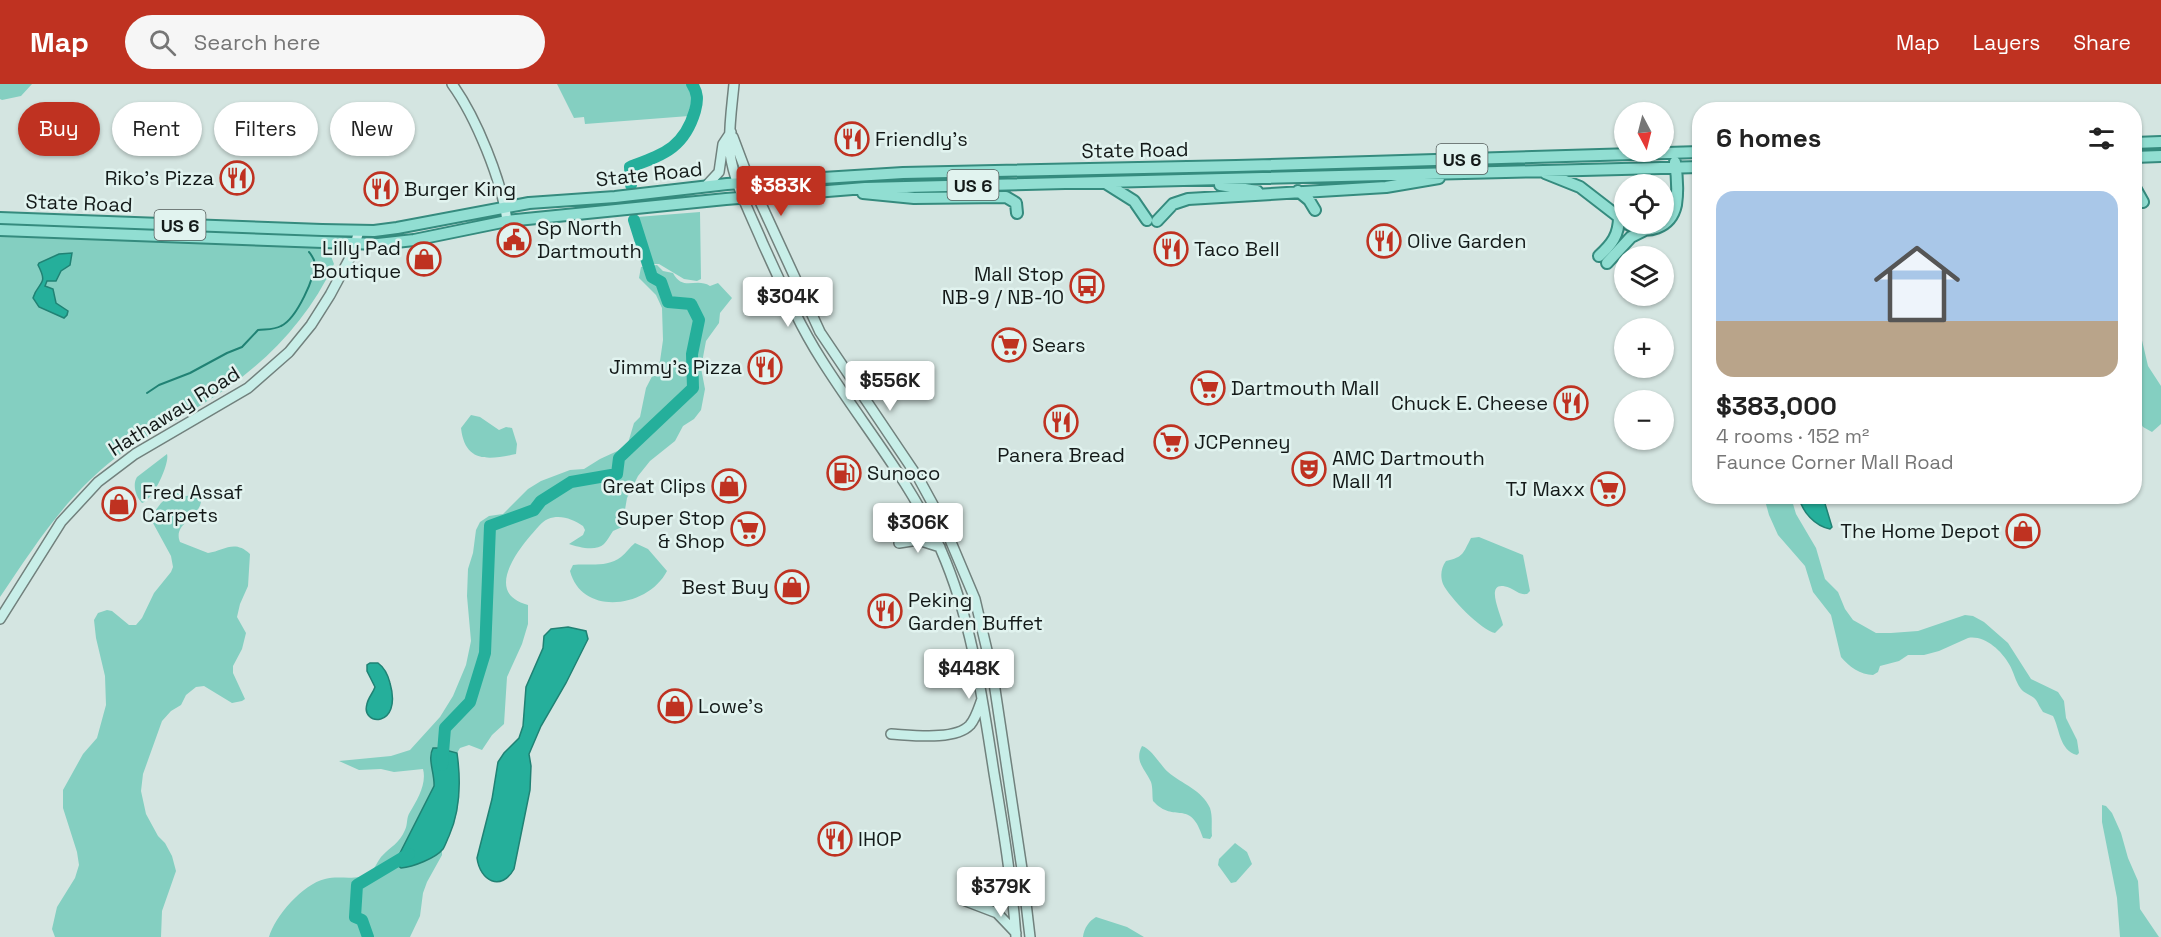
<!DOCTYPE html>
<html lang="en">
<head>
<meta charset="utf-8">
<style>
	body { margin:0; font-family:"Space Grotesk",sans-serif; background:#f6f6f6; color:#222; height:100vh; display:flex; flex-direction:column; font-size:22px; white-space:nowrap }
	* { box-sizing:border-box; margin:0 }
	p { font-size:20px; color:#767676 }
	.icon { flex:none; width:33px; height:33px; fill:none; stroke:currentColor; stroke-width:2; stroke-linecap:round; stroke-linejoin:round }
	.map { position:relative; flex:1; overflow:hidden }
	.details { position:absolute; left:1692px; top:18px; width:450px; height:402px; display:flex; flex-direction:column; background:#fff; border-radius:24px; box-shadow:0 2px 4px #0004 }
	.details>* { flex:none }
	.hud { position:absolute; left:18px; top:18px; width:570px; height:54px; display:flex; gap:12px }
	.needle { width:39px; rotate:173deg }
	.buttons { position:absolute; left:1614px; top:18px; display:grid; gap:12px }
	.buttons a { display:grid; place-items:center; width:60px; height:60px; border-radius:50%; background:#fff; box-shadow:0 2px 4px #0004; font-size:30px }
	.price { position:absolute; translate:-50% -51px; padding:0 14px; border-radius:6px; background:#fff; color:#222; font-size:20px; line-height:39px; filter:drop-shadow(0 2px 3px #0008) }
	.price::after { content:''; position:absolute; left:50%; top:36px; width:18px; height:14px; margin-left:-9px; background:inherit; clip-path:polygon(0 0,100% 0,50% 100%) }
	.price.current { background:#bf3221; color:#fff }
	ul { padding:0; list-style:none }
	li { display:grid; align-content:center; gap:12px; height:318px; padding:0 24px }
	li span { display:grid; place-items:center; height:186px; border-radius:18px; color:#555 }
	li>.icon { margin-inline-start:auto }
	span .icon { width:108px; height:108px; fill:#fffc; stroke-width:1 }
	li b { font-size:26px }
	h2 { display:flex; justify-content:space-between; align-items:center; height:72px; padding:0 24px; font-size:26px }
	.pill { padding:0 21px; border-radius:27px; background:#fff; box-shadow:0 2px 4px #0004; font-size:21px; line-height:54px }
	.pill.current { background:#bf3221; color:#fff }
	header { display:flex; align-items:center; gap:36px; box-sizing:border-box; height:84px; padding:0 30px; background:#bf3221; color:#fff }
	header strong { font-size:28px }
	nav { display:flex; gap:33px; margin-inline-start:auto; font-size:21px }
	.search { width:420px; height:54px; background:#f6f6f6; display:flex; align-items:center; gap:15px; box-sizing:border-box; padding:0 21px; border-radius:33px; color:#767676; font-size:22px }
	.map>svg:first-child { display:block }
	.green { fill:#84cfc1 }
	.water { fill:#25af9b; stroke:#208274; stroke-width:1.5 }
	.lines { fill:none; stroke-linecap:round; stroke-linejoin:round }
	.stream { stroke:#208274; stroke-width:2 }
	.river { stroke:#25af9b; stroke-width:12 }
	.secondary-casing { stroke:#71817d; stroke-width:12 }
	.primary-casing { stroke:#358b7e; stroke-width:14 }
	.secondary { stroke:#c8eee8; stroke-width:9 }
	.primary { stroke:#91ded2; stroke-width:10 }
	.labels { text-anchor:middle; dominant-baseline:central; stroke-width:5; stroke-linejoin:round; paint-order:stroke }
	.shield { fill:#e1f3ef; stroke:#525b59; stroke-width:1.5 }
	.shield-label { font-size:18px; font-weight:bold; fill:#141a19 }
	.poi-label { font-size:20px; fill:#141a19; stroke:#e1f3ef; text-anchor:start }
	.street-label { font-size:20px; fill:#141a19; stroke:#e1f3ef }
</style>
</head>
<body>
<header>
<strong>Map</strong>
<div class="search"><svg class="icon" aria-label="search" viewBox="0 0 24 24"><circle cx="10" cy="10" r="6"/><path d="M15 15l6 6"/></svg>Search here</div>
<nav><a>Map</a><a>Layers</a><a>Share</a></nav>
</header>
<div class="map">
<svg width="2161" height="853" viewBox="0 0 2161 853">
	<rect width="100%" height="100%" fill="#d4e5e1"/>
	<path class="green" d="M 0,0 L 32,0 L 21,12 L 2,16 L 0,15 Z
		M 557,0 L 687,0 C 696,15 695,16 689,32 L 585,40 L 584,33 L 574,34 Z
		M 700,128 L 701,195 L 697,197 L 684,195 L 659,180 L 648,180 L 649,174 L 637,133 Z
		M 0,150 L 318,163 L 329,167 L 334,180 C 305,242 257,288 198,323 C 168,342 137,356 109,379 C 62,418 34,463 0,513 Z
		M 657,181 L 663,187 L 673,189 C 683,208 696,193 710,202 L 718,199 L 732,214 L 720,229 L 719,239 L 706,257 L 701,284 L 705,305 L 701,326 L 694,335 L 683,342 L 675,357 L 650,377 L 638,392 L 627,414 L 622,443 L 613,447 C 610,451 608,456 604,460 C 596,468 578,463 569,460 L 583,451 L 585,446 L 583,442 C 573,435 560,430 548,435 C 541,438 536,446 531,451 C 514,471 486,510 528,521 L 528,540 L 522,560 L 507,593 L 504,640 L 492,651 L 482,666 L 469,661 L 460,664 L 457,669 L 438,664 L 430,674 L 435,693 L 434,702 L 398,773 L 426,777 L 442,767 L 442,771 L 427,798 L 423,809 L 420,832 L 410,853 L 269,853 C 275,832 303,800 325,795 C 340,791 358,798 371,788 C 375,784 377,778 381,773 C 391,762 399,760 405,746 C 408,740 406,734 410,728 C 417,716 427,700 423,685 L 394,688 L 381,685 L 359,686 L 339,677 L 391,672 L 410,666 L 440,633 L 453,612 L 466,581 L 471,557 L 467,512 L 468,485 L 473,469 L 476,446 L 480,438 L 489,432 L 503,430 L 528,405 L 541,397 L 570,386 L 584,385 L 600,375 L 626,363 L 628,359 L 634,339 L 640,333 L 646,304 L 660,277 L 663,256 L 662,224 L 656,211 L 639,194 L 641,183 Z
		M 2134,238 L 2141,252 L 2148,282 L 2161,302 L 2161,340 L 2152,348 L 2143,343 L 2135,330 Z
		M 471,331 L 480,333 L 499,346 L 506,343 L 512,344 L 517,360 L 516,370 C 488,376 465,379 461,344 Z
		M 167,370 C 170,379 153,416 142,419 C 136,413 132,401 137,393 Z
		M 174,408 L 186,412 L 195,411 L 201,415 C 202,433 172,439 180,458 L 208,469 C 224,467 234,455 250,470 L 248,502 L 240,520 L 237,533 L 246,549 L 242,565 L 233,582 L 233,589 L 245,615 L 242,617 L 232,619 L 204,602 L 196,603 L 186,611 L 181,621 L 171,627 L 162,637 L 143,690 L 141,707 L 146,730 L 158,752 L 165,759 L 172,772 L 176,787 L 162,827 L 161,853 L 55,853 L 52,845 L 57,823 L 75,794 L 79,781 L 77,768 L 63,724 L 63,706 L 83,670 L 97,654 L 106,621 L 105,592 L 96,554 L 94,536 L 98,529 L 107,526 L 112,527 L 129,541 L 136,541 L 142,534 L 154,509 L 171,488 L 173,483 L 171,472 L 153,439 L 152,431 L 161,419 Z
		M 1764,413 L 1791,413 L 1796,430 L 1816,464 L 1825,495 L 1838,508 L 1845,525 L 1853,536 L 1876,549 L 1891,549 L 1918,547 L 1965,531 L 1973,532 L 1984,538 L 2008,559 L 2031,595 L 2058,608 L 2064,617 L 2066,634 L 2077,656 L 2079,669 L 2077,671 C 2059,666 2060,645 2053,632 L 2043,628 C 2040,624 2038,619 2036,616 C 2032,611 2025,610 2021,605 C 2015,597 2014,588 2009,580 C 2001,566 1984,551 1968,554 L 1939,567 L 1924,571 L 1908,571 L 1899,577 L 1880,582 L 1878,588 L 1873,591 C 1861,591 1848,582 1841,573 L 1831,531 L 1813,508 L 1805,482 L 1778,451 L 1769,431 Z
		M 1479,453 L 1523,471 L 1530,507 L 1527,510 C 1520,511 1516,507 1510,504 C 1482,493 1501,530 1503,541 L 1495,549 C 1482,547 1449,513 1443,500 C 1440,492 1441,484 1446,477 C 1464,473 1463,469 1471,454 Z
		M 635,459 L 648,465 L 667,487 C 648,524 582,533 570,487 L 573,481 C 589,479 607,484 621,473 C 626,469 630,463 635,459 Z
		M 1142,662 C 1152,665 1160,681 1168,688 C 1182,700 1202,706 1210,724 C 1213,733 1211,743 1212,752 L 1210,755 L 1203,754 C 1190,713 1175,741 1153,717 C 1152,711 1153,704 1151,698 C 1145,685 1134,677 1142,662 Z
		M 2102,721 L 2106,722 L 2112,729 L 2121,749 L 2128,774 L 2138,797 L 2140,825 L 2159,853 L 2120,853 L 2117,814 L 2102,738 Z
		M 1235,759 L 1247,768 L 1252,780 L 1236,798 L 1231,799 L 1218,781 L 1219,775 Z
		M 1096,833 L 1127,843 L 1144,853 L 1083,853 C 1084,844 1089,837 1096,833 Z"/>
	<path class="water" d="M 72,169 L 70,181 L 61,187 L 56,197 L 47,197 L 45,202 L 53,205 L 56,219 L 68,227 L 67,231 L 64,234 L 39,223 L 33,214 C 38,197 49,202 38,181 L 39,179 L 59,170 Z
		M 1799,413 L 1823,413 L 1832,443 L 1830,445 C 1815,442 1802,428 1799,413 Z
		M 568,543 L 586,547 L 588,555 L 566,599 L 541,642 L 529,670 L 531,682 L 530,706 L 514,785 C 501,808 480,797 477,774 L 492,715 L 498,678 L 504,669 L 519,654 L 523,642 L 526,603 L 543,564 L 544,552 L 551,545 Z
		M 370,579 L 378,579 C 385,584 388,591 390,599 C 403,645 360,642 367,620 C 368,614 373,609 375,603 L 367,587 L 367,581 Z
		M 433,664 L 438,664 L 457,669 C 461,697 461,725 449,752 C 447,756 445,762 443,765 C 436,774 413,783 401,784 L 397,781 L 398,773 L 434,702 C 435,690 427,675 433,664 Z"/>
	<g class="lines">
		<path class="stream" d="M 147,309 L 159,301 L 190,289 L 227,269 L 242,263 L 258,246 C 265,245 274,246 281,242 C 296,235 317,192 314,176 C 313,174 310,169 309,168"/>
		<path class="river" d="M 631,101 L 630,83 C 664,70 684,64 695,27 C 698,16 698,9 692,0
			M 442,681 L 445,644 L 470,618 L 485,569 L 490,442 L 534,426 L 541,417 L 571,398 L 617,390 L 619,374 L 693,304 L 692,270 L 699,236 L 691,220 L 668,218 L 661,198 L 652,193 L 634,136
			M 368,853 L 362,836 L 355,833 L 357,801 L 409,770"/>
		<defs>
			<path id="secondary" d="M 452,0 C 476,33 502,97 507,137
				M 734,0 C 732,22 728,47 730,69 C 734,100 751,131 763,160 C 781,199 798,239 821,275 C 861,339 910,396 941,466 C 972,537 982,612 994,689 C 1003,743 1012,798 1016,853
				M 733,53 L 745,85 L 820,248 L 919,395 L 943,439 L 975,515 L 993,592 L 1022,785 L 1030,853
				M 706,102 L 719,88 L 723,60 L 731,48
				M 899,459 L 918,456 L 940,463
				M 0,535 L 61,438 L 98,398 L 135,370 L 248,304 L 289,268 L 311,241 L 330,211 L 352,170 L 359,147
				M 891,650 C 911,651 955,657 970,641 C 976,634 979,623 982,615
				M 963,816 L 997,829 L 1016,849"/>
			<path id="primary" d="M 2134,59 L 2161,58
				M 2134,73 L 2161,72
				M 1545,89 L 1580,103 L 1624,137
				M 1107,100 L 1134,117 L 1147,136
				M 1220,101 L 1257,107
				M 2134,102 L 2143,118
				M 1298,107 L 1309,116 L 1315,126
				M 863,109 L 914,114 L 1006,113 L 1016,119 L 1017,129
				M 0,134 L 322,146 L 374,147 L 397,144 L 529,119 L 615,113 L 727,100 L 903,89 L 1236,82 L 1700,68
				M 1157,137 L 1173,120 L 1188,115 L 1386,103 L 1439,94
				M 1628,140 C 1647,152 1671,144 1676,121 C 1678,108 1677,91 1675,78
				M 0,146 L 378,160 L 414,156 L 507,137 L 726,115 L 865,104 L 1700,83
				M 1599,172 C 1612,160 1619,151 1619,133
				M 1607,179 L 1631,153 L 1645,146"/>
		</defs>
		<use href="#secondary" class="secondary-casing"/>
		<use href="#primary" class="primary-casing"/>
		<use href="#secondary" class="secondary"/>
		<use href="#primary" class="primary"/>
	</g>
	<defs>
		<symbol id="restaurant-ring" viewBox="-11 -11 22 22"><circle r="9.5" fill="#e1f3ef" stroke="#bf3221" stroke-width="1.5"/><path d="M-5-6h1v4h1v-4h1v4h1v-4h1v5L-1.5 .5V6h-2V.5L-5-1ZM5-6V6H3V1.5H1.5Q1.5-4 5-6Z" fill="#bf3221"/></symbol>
		<symbol id="civic-ring" viewBox="-11 -11 22 22"><circle r="9.5" fill="#e1f3ef" stroke="#bf3221" stroke-width="1.5"/><path d="M-.6-6.5H3V-4.5H.6V-3L4-1V1h2V6H-6V1h2V-1L-.6-3ZM-1.2 2.5V6h2.4V2.5Z" fill="#bf3221"/></symbol>
		<symbol id="shop-ring" viewBox="-11 -11 22 22"><circle r="9.5" fill="#e1f3ef" stroke="#bf3221" stroke-width="1.5"/><path d="M-5-2.5h2.3a2.7 3.5 0 0 1 5.4 0H5L5.5 6h-11ZM-1.5-2.5h3a1.5 2.3 0 0 0-3 0Z" fill="#bf3221"/></symbol>
		<symbol id="bus-ring" viewBox="-11 -11 22 22"><circle r="9.5" fill="#e1f3ef" stroke="#bf3221" stroke-width="1.5"/><path d="M-5-6H5V4H4V6H2V4H-2V6H-4V4H-5ZM-3.5-4V0h7V-4ZM-3.5 1.2v1.5H-2V1.2ZM2 1.2v1.5H3.5V1.2Z" fill="#bf3221"/></symbol>
		<symbol id="supermarket-ring" viewBox="-11 -11 22 22"><circle r="9.5" fill="#e1f3ef" stroke="#bf3221" stroke-width="1.5"/><path d="M-6-5.5h2.5l.6 2H6L4.5 2H-2.5L-4.4-4H-6ZM-1.5 3.2a1.3 1.3 0 1 0 .1 0ZM3 3.2a1.3 1.3 0 1 0 .1 0Z" fill="#bf3221"/></symbol>
		<symbol id="theatre-ring" viewBox="-11 -11 22 22"><circle r="9.5" fill="#e1f3ef" stroke="#bf3221" stroke-width="1.5"/><path d="M-5-5.5Q0-4 5-5.5V0Q5 5 0 6Q-5 5-5 0ZM-3.3-2.5H-1v1.5H-3.3ZM1-2.5H3.3v1.5H1ZM-2.8 1Q0 5.5 2.8 1Z" fill="#bf3221"/></symbol>
		<symbol id="fuel-ring" viewBox="-11 -11 22 22"><circle r="9.5" fill="#e1f3ef" stroke="#bf3221" stroke-width="1.5"/><path d="M-5.5-6h7V0h2V4h1.3V-2.5L3-4.5l.8-.8L6-3V5H2.5V1h-1V6h-7ZM-4.2-4.7v3.2H.2V-4.7Z" fill="#bf3221"/></symbol>
	</defs>
	<g fill-rule="evenodd">
		<use href="#restaurant-ring" x="833" y="36" width="38" height="38"/>
		<use href="#restaurant-ring" x="218" y="75" width="38" height="38"/>
		<use href="#restaurant-ring" x="362" y="86" width="38" height="38"/>
		<use href="#civic-ring" x="495" y="137" width="38" height="38"/>
		<use href="#restaurant-ring" x="1365" y="138" width="38" height="38"/>
		<use href="#restaurant-ring" x="1152" y="146" width="38" height="38"/>
		<use href="#shop-ring" x="405" y="156" width="38" height="38"/>
		<use href="#bus-ring" x="1068" y="183" width="38" height="38"/>
		<use href="#supermarket-ring" x="990" y="242" width="38" height="38"/>
		<use href="#restaurant-ring" x="746" y="264" width="38" height="38"/>
		<use href="#supermarket-ring" x="1189" y="285" width="38" height="38"/>
		<use href="#restaurant-ring" x="1552" y="300" width="38" height="38"/>
		<use href="#restaurant-ring" x="1042" y="319" width="38" height="38"/>
		<use href="#supermarket-ring" x="1152" y="339" width="38" height="38"/>
		<use href="#theatre-ring" x="1290" y="366" width="38" height="38"/>
		<use href="#fuel-ring" x="825" y="370" width="38" height="38"/>
		<use href="#shop-ring" x="710" y="383" width="38" height="38"/>
		<use href="#supermarket-ring" x="1589" y="386" width="38" height="38"/>
		<use href="#shop-ring" x="100" y="401" width="38" height="38"/>
		<use href="#supermarket-ring" x="729" y="426" width="38" height="38"/>
		<use href="#shop-ring" x="2004" y="428" width="38" height="38"/>
		<use href="#shop-ring" x="773" y="484" width="38" height="38"/>
		<use href="#restaurant-ring" x="866" y="508" width="38" height="38"/>
		<use href="#shop-ring" x="656" y="603" width="38" height="38"/>
		<use href="#restaurant-ring" x="816" y="736" width="38" height="38"/>
	</g>
	<g class="labels">
		<g class="shield">
			<rect x="1436.5" y="60" width="51" height="30" rx="4.5"/>
			<rect x="947.5" y="86" width="51" height="30" rx="4.5"/>
			<rect x="154.5" y="126" width="51" height="30" rx="4.5"/>
		</g>
		<g class="shield-label">
			<text x="1462" y="75">US 6</text>
			<text x="973" y="101">US 6</text>
			<text x="180" y="141">US 6</text>
		</g>
		<g class="poi-label">
			<text x="875" y="55">Friendly's</text>
			<text x="214" y="94" text-anchor="end">Riko's Pizza</text>
			<text x="404" y="105">Burger King</text>
			<text x="537" y="144">Sp North<tspan x="537" dy="23">Dartmouth</tspan></text>
			<text x="1407" y="157">Olive Garden</text>
			<text x="401" y="164" text-anchor="end">Lilly Pad<tspan x="401" dy="23">Boutique</tspan></text>
			<text x="1194" y="165">Taco Bell</text>
			<text x="1064" y="190" text-anchor="end">Mall Stop<tspan x="1064" dy="23">NB-9 / NB-10</tspan></text>
			<text x="1032" y="261">Sears</text>
			<text x="742" y="283" text-anchor="end">Jimmy's Pizza</text>
			<text x="1231" y="304">Dartmouth Mall</text>
			<text x="1548" y="319" text-anchor="end">Chuck E. Cheese</text>
			<text x="1194" y="358">JCPenney</text>
			<text x="1061" y="371" text-anchor="middle">Panera Bread</text>
			<text x="1332" y="374">AMC Dartmouth<tspan x="1332" dy="23">Mall 11</tspan></text>
			<text x="867" y="389">Sunoco</text>
			<text x="706" y="402" text-anchor="end">Great Clips</text>
			<text x="1585" y="405" text-anchor="end">TJ Maxx</text>
			<text x="142" y="408">Fred Assaf<tspan x="142" dy="23">Carpets</tspan></text>
			<text x="725" y="434" text-anchor="end">Super Stop<tspan x="725" dy="23">&amp; Shop</tspan></text>
			<text x="2000" y="447" text-anchor="end">The Home Depot</text>
			<text x="769" y="503" text-anchor="end">Best Buy</text>
			<text x="908" y="516">Peking<tspan x="908" dy="23">Garden Buffet</tspan></text>
			<text x="698" y="622">Lowe's</text>
			<text x="858" y="755">IHOP</text>
		</g>
		<g class="street-label">
			<text transform="translate(1135 66) rotate(-1)">State Road</text>
			<text transform="translate(649 90) rotate(-6)">State Road</text>
			<text transform="translate(79 119) rotate(2)">State Road</text>
			<text transform="translate(174 327) rotate(-32)">Hathaway Road</text>
		</g>
	</g>
</svg>
<div class="buttons">
<a><svg class="needle" viewBox="-14 -14 28 28"><path d="M0-13l5 13h-10z" fill="#e53935"/><path d="M0 13l5-13h-10z" fill="#767676"/></svg></a>
<a><svg class="icon" aria-label="locate" viewBox="0 0 24 24"><circle cx="12" cy="12" r="6"/><path d="M12 2v4M12 18v4M2 12h4M18 12h4"/></svg></a>
<a><svg class="icon" aria-label="layers" viewBox="0 0 24 24"><path d="M12 4l9 5-9 5-9-5zM3 14l9 5 9-5"/></svg></a>
<a>+</a>
<a>−</a>
</div>
<b class="price current" style="left:781px;top:133px">$383K</b>
<b class="price" style="left:788px;top:244px">$304K</b>
<b class="price" style="left:890px;top:328px">$556K</b>
<b class="price" style="left:918px;top:470px">$306K</b>
<b class="price" style="left:969px;top:616px">$448K</b>
<b class="price" style="left:1001px;top:834px">$379K</b>
<div class="hud">
<a class="pill current">Buy</a>
<a class="pill">Rent</a>
<a class="pill">Filters</a>
<a class="pill">New</a>
</div>
<section class="details">
<h2>6 homes<svg class="icon" aria-label="filters" viewBox="0 0 24 24"><path d="M4 7h16M4 17h16"/><circle cx="9" cy="7" r="2"/><circle cx="15" cy="17" r="2"/></svg></h2>
<ul>
<li><span style="background:linear-gradient(#a9c7e8 70%,#b9a48a 0)"><svg class="icon" aria-label="home" viewBox="0 0 24 24"><path d="M3 11l9-7 9 7M6 9v11h12V9"/></svg></span><div><b>$383,000</b><p>4 rooms · 152 m²</p><p>Faunce Corner Mall Road</p></div></li>
</ul>
</section>
</div>
</body>
</html>
